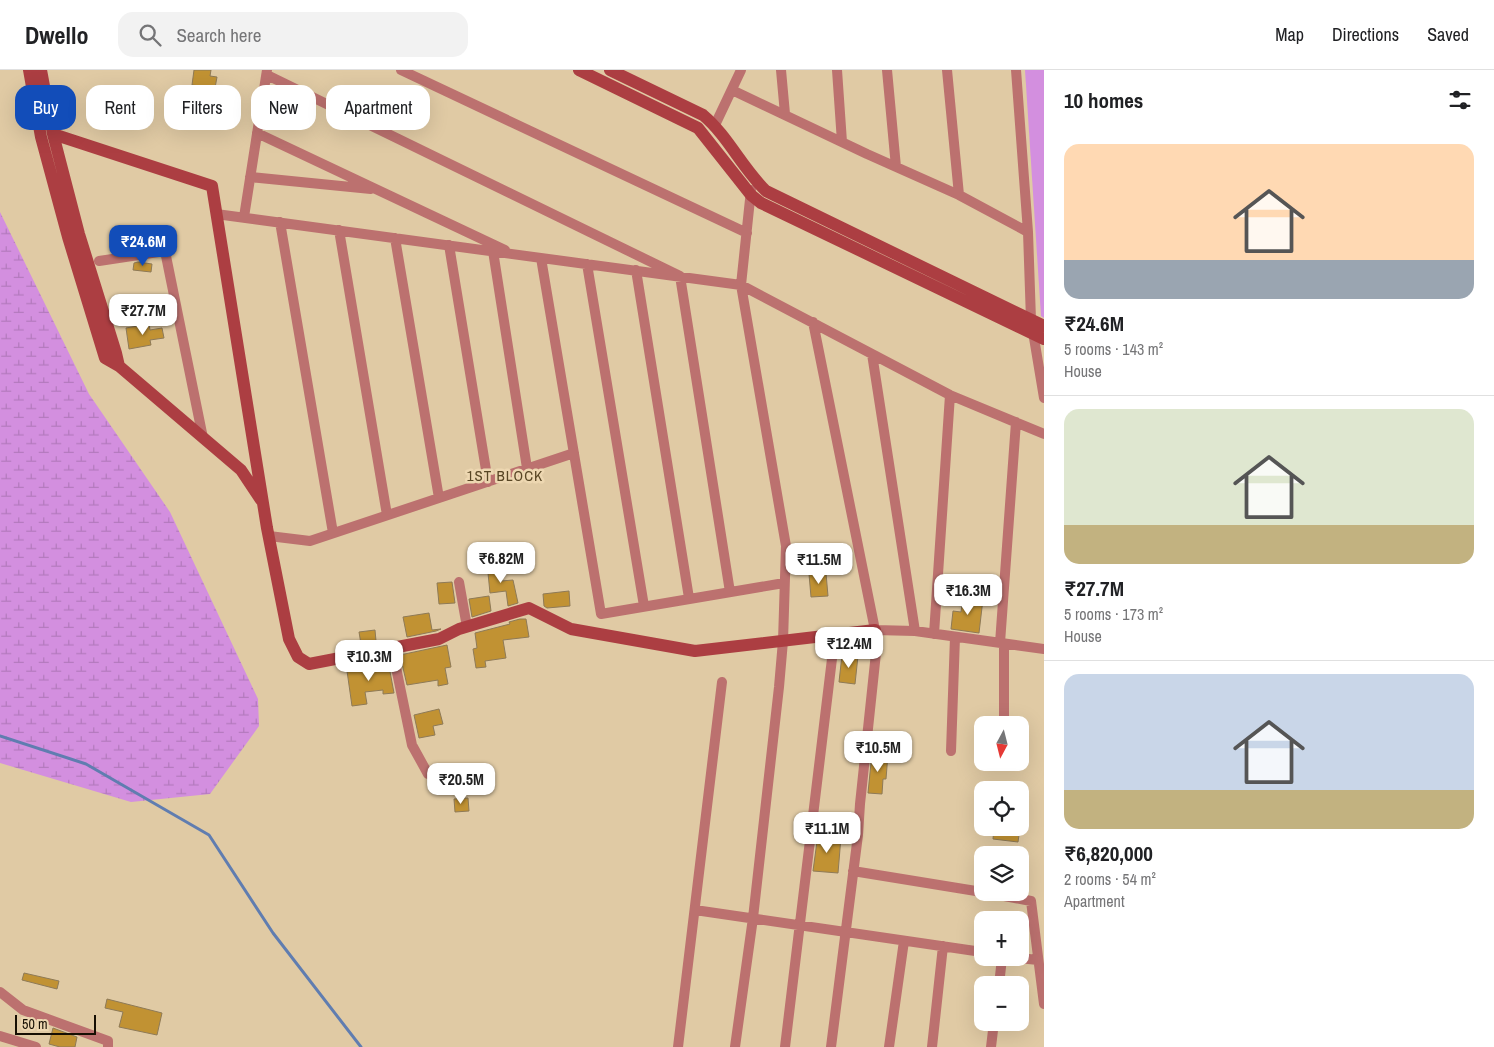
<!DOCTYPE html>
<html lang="en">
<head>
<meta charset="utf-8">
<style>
	body { margin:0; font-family:"Archivo Narrow",sans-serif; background:#f2f2f2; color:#202124; height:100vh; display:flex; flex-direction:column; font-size:19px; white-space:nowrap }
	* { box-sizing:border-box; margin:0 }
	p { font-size:16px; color:#757577 }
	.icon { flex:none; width:28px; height:28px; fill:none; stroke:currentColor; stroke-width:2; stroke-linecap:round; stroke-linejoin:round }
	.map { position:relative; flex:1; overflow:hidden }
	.panel { display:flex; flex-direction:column; background:#fff; width:450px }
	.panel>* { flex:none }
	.hud { position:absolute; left:15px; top:15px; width:475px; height:45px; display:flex; gap:10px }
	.needle { width:32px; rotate:187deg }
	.fabs { position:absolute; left:974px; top:646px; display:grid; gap:10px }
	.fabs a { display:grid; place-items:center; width:55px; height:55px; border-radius:10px; background:#fff; box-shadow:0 5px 20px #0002; font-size:25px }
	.scale { position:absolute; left:15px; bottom:12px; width:81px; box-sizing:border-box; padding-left:5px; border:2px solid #160f03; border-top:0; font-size:14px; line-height:18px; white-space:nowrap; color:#160f03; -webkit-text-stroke:4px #edd7b1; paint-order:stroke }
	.price { position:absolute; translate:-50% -42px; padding:0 11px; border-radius:10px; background:#fff; color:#222; font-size:16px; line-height:32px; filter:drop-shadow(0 1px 2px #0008) }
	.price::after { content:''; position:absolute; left:50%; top:30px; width:15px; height:11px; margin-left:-8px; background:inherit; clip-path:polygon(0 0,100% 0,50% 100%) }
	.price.selected { background:#124db9; color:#fff }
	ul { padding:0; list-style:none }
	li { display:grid; align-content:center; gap:10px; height:265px; padding:0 20px }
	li+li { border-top:1px solid #e0e0e0 }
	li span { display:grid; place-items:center; height:155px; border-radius:15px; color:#555 }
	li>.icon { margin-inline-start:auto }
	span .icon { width:90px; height:90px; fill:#fffc; stroke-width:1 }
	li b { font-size:21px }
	h2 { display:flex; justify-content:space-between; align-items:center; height:60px; padding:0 20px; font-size:21px }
	.pill { padding:0 18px; border-radius:15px; background:#fff; box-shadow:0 5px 20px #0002; font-size:18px; line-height:45px }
	.pill.selected { background:#124db9; color:#fff }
	header { display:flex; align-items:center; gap:30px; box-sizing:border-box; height:70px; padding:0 25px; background:#fff; border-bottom:1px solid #e0e0e0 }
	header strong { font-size:24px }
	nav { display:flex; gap:28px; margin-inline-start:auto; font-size:18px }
	.search { width:350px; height:45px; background:#f2f2f2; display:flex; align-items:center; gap:12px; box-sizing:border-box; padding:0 18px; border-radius:15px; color:#757577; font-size:19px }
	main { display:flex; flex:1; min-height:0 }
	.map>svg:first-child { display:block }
	.green { fill:#d38fdf }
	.wetland { fill:url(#wetland-marsh) }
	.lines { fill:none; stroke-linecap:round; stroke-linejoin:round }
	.stream { stroke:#607db0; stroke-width:3 }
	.building { fill:#c19233; stroke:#8e7a57 }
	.street { stroke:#bc716f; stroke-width:10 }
	.secondary { stroke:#ac3e42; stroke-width:12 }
	.labels { text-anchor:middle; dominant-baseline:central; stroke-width:5; stroke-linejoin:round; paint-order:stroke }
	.quarter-label { font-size:15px; letter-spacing:1px; fill:#584624; stroke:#edd7b1 }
</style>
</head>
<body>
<header>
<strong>Dwello</strong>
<div class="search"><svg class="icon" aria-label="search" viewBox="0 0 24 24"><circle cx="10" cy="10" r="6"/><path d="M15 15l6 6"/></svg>Search here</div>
<nav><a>Map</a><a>Directions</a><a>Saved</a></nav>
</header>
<main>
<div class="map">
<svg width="1044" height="977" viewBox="0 0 1044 977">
	<defs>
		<pattern id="wetland-marsh" width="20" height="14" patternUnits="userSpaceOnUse" patternTransform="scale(1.25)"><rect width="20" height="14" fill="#d38fdf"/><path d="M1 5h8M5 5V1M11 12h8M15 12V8" fill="none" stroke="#b47abe"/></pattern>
	</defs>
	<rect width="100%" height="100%" fill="#e0caa4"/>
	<path class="green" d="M 1025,0 L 1044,0 L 1044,248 L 1041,246 Z"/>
	<path class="wetland" d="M 0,142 L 89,324 L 170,442 L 258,629 L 259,656 L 210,724 L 131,732 L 0,693 Z"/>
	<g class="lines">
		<path class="stream" d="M 0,666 L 86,694 L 209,765 L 273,863 L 361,977"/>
	</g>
	<path class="building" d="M 194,0 L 211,0 L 210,6 L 217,7 L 215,18 L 192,15 Z
		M 138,192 L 152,194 L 151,202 L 133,200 L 134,193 Z
		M 149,254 L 150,260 L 162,258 L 164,268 L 150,270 L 151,275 L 129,279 L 126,258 Z
		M 499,492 L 501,511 L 513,510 L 518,533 L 508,536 L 506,521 L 490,523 L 487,493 Z
		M 826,503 L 828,526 L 811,527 L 809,504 Z
		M 452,512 L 455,533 L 439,534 L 437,513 Z
		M 569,521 L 570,536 L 547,538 L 544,536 L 543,524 Z
		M 489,526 L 491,541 L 472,547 L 469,529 Z
		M 963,527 L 983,529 L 979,563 L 951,559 L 953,541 L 961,542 Z
		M 429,543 L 432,560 L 441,559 L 436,561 L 407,567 L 403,547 Z
		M 520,549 L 526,549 L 529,567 L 503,570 L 506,588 L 485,591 L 486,597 L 476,598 L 473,579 L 477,578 L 475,563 L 510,554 L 509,552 Z
		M 375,560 L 376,571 L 361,574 L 359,562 Z
		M 447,575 L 451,597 L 445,598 L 448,614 L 438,616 L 438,610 L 407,615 L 400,585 Z
		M 842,585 L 858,586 L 855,614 L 839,612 Z
		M 388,591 L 394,623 L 383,624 L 383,620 L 365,622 L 367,634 L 352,636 L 347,601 L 370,597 L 370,594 Z
		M 439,639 L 443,654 L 433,656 L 435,665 L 419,668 L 414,645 Z
		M 872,683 L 888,684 L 886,709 L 883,709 L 882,724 L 868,723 Z
		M 468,728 L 469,741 L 455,742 L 454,729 Z
		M 994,758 L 1020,758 L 1018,772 L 993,769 Z
		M 818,764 L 841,767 L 838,803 L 813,801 Z
		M 24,903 L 59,911 L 57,919 L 22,910 Z
		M 107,929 L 162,943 L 157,965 L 119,957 L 123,942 L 105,938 Z
		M 53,958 L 77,967 L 75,977 L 60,977 L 49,974 Z"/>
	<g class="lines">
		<path class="street" d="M 401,0 L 747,163
			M 781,0 L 785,44
			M 837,0 L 842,72
			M 887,0 L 896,97
			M 947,0 L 959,125
			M 1016,0 L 1028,162 L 1031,250 L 1044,328
			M 267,5 L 680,206 L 730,522
			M 732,20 L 867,84 L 959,125 L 1028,162
			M 715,55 L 741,0
			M 257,63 L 505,180
			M 250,107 L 371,119
			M 216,144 L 741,215 L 950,325 L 1044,364
			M 244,147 L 267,0
			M 280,152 L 333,463
			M 339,160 L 387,445
			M 395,168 L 439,428
			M 449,175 L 488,412
			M 493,181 L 527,398
			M 541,188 L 601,544 L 784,513
			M 99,191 L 165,181 L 203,368
			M 587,194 L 644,536
			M 636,200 L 689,528
			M 813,252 L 875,560 L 876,583 L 860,734 L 858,765 L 831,977
			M 872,284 L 915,561
			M 269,466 L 310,471 L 574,383
			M 459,512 L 467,557
			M 875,560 L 915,561 L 1044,579
			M 934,564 L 950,325
			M 1000,573 L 1016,352
			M 392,578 L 412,675 L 428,704
			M 1004,655 L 1004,574
			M 951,681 L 955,567
			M 853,801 L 982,822
			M 983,822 L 1031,831 L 1044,934
			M 695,840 L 982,882
			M 1019,888 L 1038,890
			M 999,915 L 1002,888
			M 0,922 L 23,940 L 108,971 L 108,977
			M 0,966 L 36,977
			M 678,977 L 722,612
			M 735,977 L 753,848 L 779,617 L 783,571 L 786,476 L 741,215 L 751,120
			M 785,977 L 835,564
			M 889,977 L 904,871
			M 932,977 L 943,876
			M 991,977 L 994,952"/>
		<path class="secondary" d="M 29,0 L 41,67 L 68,167 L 105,288 L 119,296 L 241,400 L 261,430
			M 41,0 L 53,64 L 79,164 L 116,283 L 119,296
			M 579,0 L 698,58 L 751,125 L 761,133 L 1044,269
			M 610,0 L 703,45 C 728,66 742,98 766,121 L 1044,256
			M 53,64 L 212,116 L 267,458 L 289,569 L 298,587 L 309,594 L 439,569 L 459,559 L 529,538 L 571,559 L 695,581 L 875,560"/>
	</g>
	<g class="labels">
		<g class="quarter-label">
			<text x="505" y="405">1ST BLOCK</text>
		</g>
	</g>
</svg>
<div class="fabs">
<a><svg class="needle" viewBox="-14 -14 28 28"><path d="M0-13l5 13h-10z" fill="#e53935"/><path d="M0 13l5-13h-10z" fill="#757577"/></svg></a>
<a><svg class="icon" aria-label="locate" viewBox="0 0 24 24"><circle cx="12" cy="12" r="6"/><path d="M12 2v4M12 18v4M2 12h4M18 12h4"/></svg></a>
<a><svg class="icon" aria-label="layers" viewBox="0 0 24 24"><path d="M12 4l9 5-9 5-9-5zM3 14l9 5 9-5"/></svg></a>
<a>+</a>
<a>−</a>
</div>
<div class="scale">50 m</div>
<b class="price selected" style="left:143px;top:197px">₹24.6M</b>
<b class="price" style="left:143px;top:266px">₹27.7M</b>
<b class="price" style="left:501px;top:514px">₹6.82M</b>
<b class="price" style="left:819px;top:515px">₹11.5M</b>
<b class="price" style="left:968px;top:546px">₹16.3M</b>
<b class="price" style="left:849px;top:599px">₹12.4M</b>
<b class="price" style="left:369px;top:612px">₹10.3M</b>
<b class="price" style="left:878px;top:703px">₹10.5M</b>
<b class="price" style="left:461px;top:735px">₹20.5M</b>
<b class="price" style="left:827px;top:784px">₹11.1M</b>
<div class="hud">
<a class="pill selected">Buy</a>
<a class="pill">Rent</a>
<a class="pill">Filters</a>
<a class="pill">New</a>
<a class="pill">Apartment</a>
</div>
</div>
<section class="panel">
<h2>10 homes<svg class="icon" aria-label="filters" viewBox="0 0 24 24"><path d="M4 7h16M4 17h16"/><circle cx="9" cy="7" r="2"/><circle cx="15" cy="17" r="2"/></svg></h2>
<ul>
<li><span style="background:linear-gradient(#ffd9b3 75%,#9aa5b1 0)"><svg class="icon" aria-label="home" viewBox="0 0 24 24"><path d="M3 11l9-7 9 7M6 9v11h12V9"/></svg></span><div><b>₹24.6M</b><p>5 rooms · 143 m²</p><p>House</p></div></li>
<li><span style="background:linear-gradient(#dfe7d0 75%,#c2b280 0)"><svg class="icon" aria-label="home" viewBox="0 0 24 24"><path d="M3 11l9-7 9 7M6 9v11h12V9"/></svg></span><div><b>₹27.7M</b><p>5 rooms · 173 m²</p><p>House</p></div></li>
<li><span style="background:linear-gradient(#c9d6e8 75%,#c2b280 0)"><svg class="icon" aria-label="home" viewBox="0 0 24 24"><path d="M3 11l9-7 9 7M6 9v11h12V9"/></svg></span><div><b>₹6,820,000</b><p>2 rooms · 54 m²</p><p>Apartment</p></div></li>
</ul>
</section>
</main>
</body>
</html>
